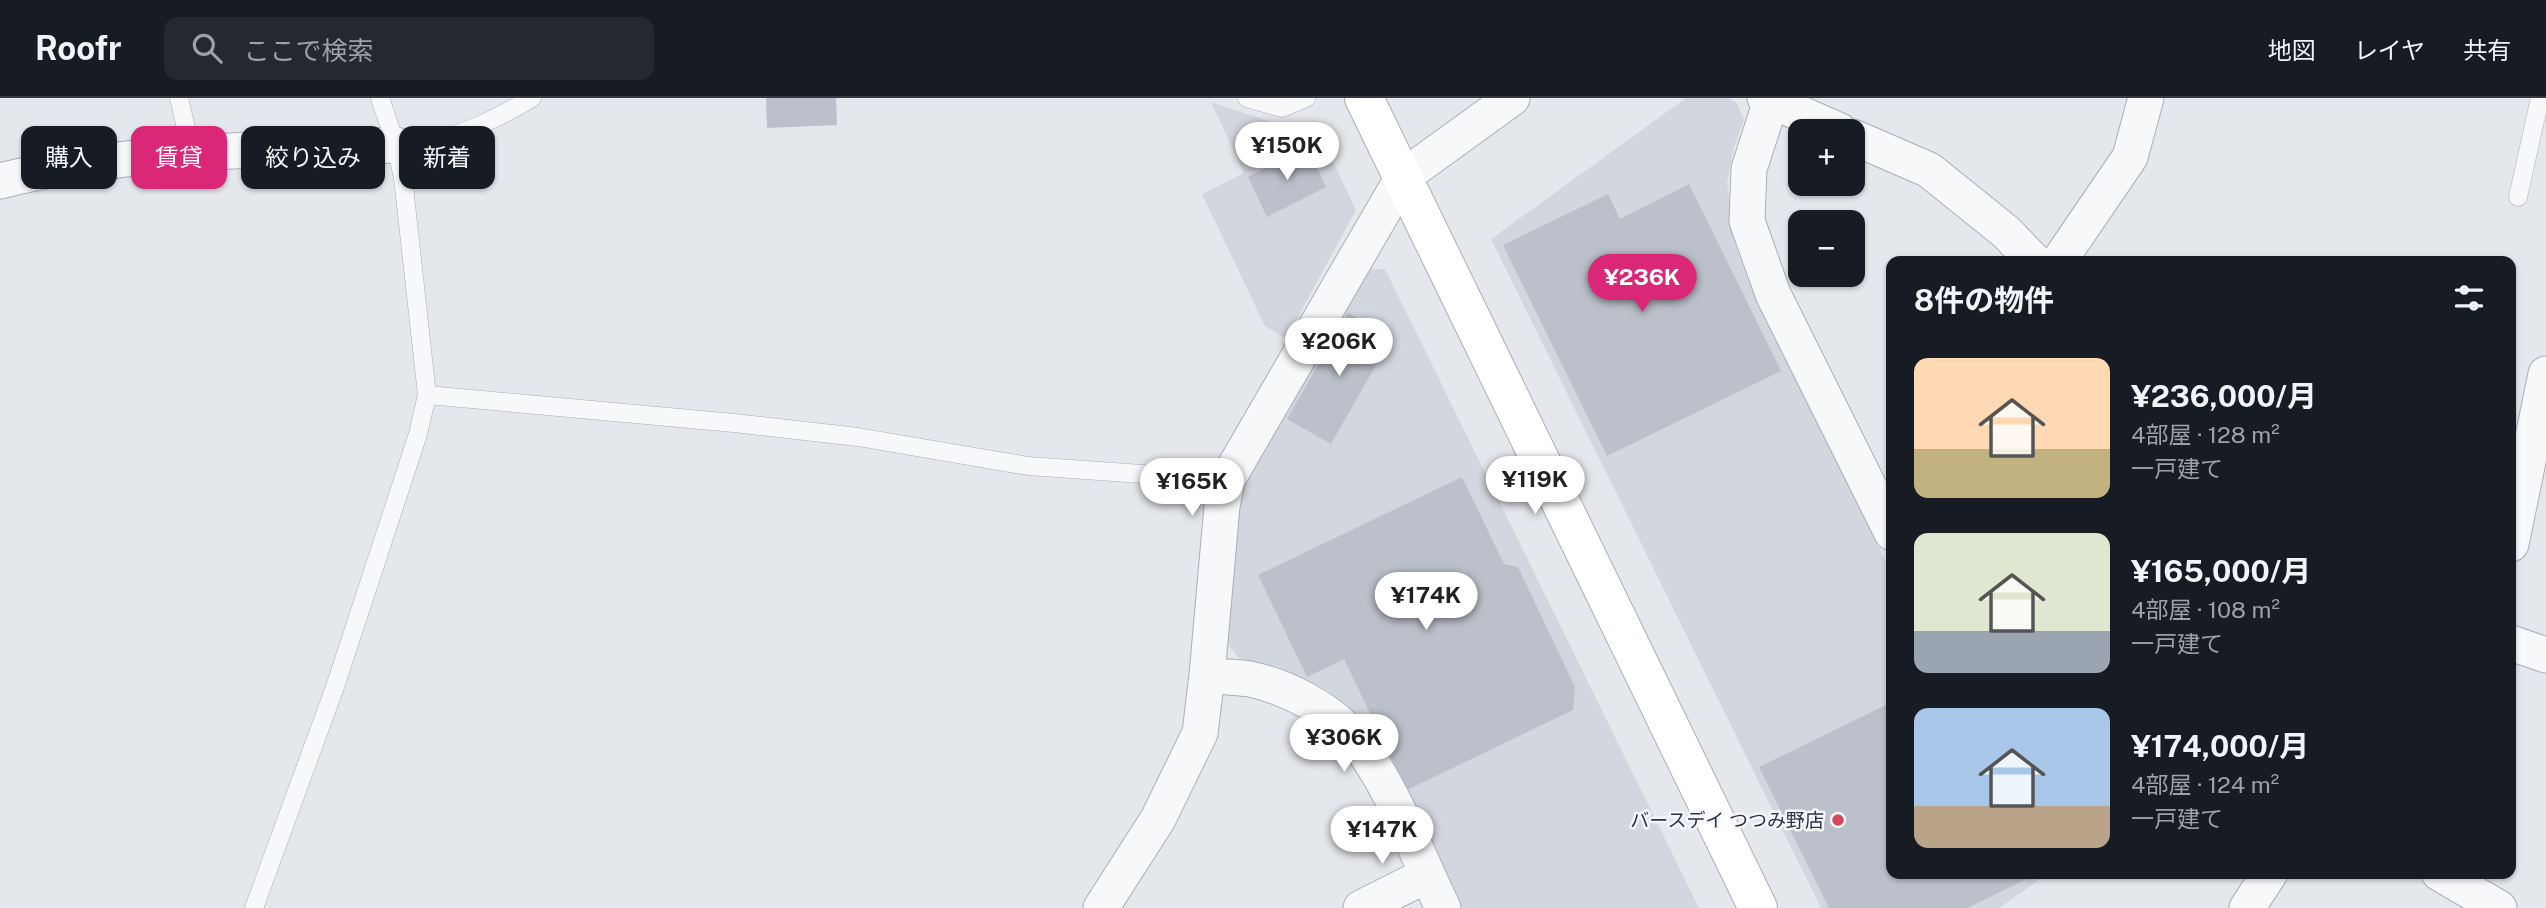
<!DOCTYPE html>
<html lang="ja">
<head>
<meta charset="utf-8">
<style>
	body { margin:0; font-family:"Public Sans","Noto Sans JP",sans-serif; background:#242831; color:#f1f3f6; height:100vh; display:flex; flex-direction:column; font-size:26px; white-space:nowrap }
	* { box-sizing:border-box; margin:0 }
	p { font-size:23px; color:#9ea1a6 }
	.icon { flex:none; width:38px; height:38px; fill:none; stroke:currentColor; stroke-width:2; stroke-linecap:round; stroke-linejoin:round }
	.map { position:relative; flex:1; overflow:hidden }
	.panel { position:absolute; left:1886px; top:158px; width:630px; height:623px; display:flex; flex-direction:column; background:#171b24; border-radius:14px; box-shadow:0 2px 5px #0004 }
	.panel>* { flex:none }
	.hud { position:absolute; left:21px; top:28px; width:665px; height:63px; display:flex; gap:14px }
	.fabs { position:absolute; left:1788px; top:21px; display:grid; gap:14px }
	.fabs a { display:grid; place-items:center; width:77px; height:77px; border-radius:14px; background:#171b24; box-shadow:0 2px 5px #0004; font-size:35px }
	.price { position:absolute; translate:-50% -60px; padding:0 16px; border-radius:24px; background:#fff; color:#222; font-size:23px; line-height:46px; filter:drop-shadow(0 2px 4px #0008) }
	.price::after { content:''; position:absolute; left:50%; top:42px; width:21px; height:16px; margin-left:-10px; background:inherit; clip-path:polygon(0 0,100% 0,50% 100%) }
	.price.current { background:#db2777; color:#fff }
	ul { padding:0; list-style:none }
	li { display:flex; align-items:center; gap:21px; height:175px; padding:0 28px }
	li span { display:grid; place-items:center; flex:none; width:196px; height:140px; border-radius:14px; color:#555 }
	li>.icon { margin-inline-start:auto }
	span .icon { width:84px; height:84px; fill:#fffc; stroke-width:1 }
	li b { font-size:30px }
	h2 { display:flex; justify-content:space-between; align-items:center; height:84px; padding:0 28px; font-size:30px }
	.chip { padding:0 24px; border-radius:14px; background:#171b24; box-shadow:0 2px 5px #0004; font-size:24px; line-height:63px }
	.chip.current { background:#db2777; color:#fff }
	header { display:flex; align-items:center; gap:42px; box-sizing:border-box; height:98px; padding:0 35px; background:#171b24; border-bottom:2px solid #363941 }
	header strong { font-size:33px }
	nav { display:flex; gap:38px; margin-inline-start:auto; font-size:24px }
	.search { width:490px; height:63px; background:#242831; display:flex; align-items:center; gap:18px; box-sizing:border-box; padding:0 24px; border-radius:14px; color:#9ea1a6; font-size:26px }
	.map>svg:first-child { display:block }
	.built { fill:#d2d6de }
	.building { fill:#bbc0ca }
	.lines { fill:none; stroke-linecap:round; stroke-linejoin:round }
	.lane-casing { stroke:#a9aeb7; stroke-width:19 }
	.street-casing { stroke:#a9aeb7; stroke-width:37 }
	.secondary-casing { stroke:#a9aeb7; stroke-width:40 }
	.lane { stroke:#f7f8fa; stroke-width:18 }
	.street { stroke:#f7f8fa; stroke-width:35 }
	.secondary { stroke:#fff; stroke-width:38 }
	.poi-dot { fill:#d1495b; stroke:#f4f6f9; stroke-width:2.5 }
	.labels { text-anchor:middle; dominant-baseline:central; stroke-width:5; stroke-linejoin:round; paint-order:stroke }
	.poi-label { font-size:19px; fill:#2b3445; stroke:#f4f6f9; text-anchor:end }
</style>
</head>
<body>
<header>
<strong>Roofr</strong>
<div class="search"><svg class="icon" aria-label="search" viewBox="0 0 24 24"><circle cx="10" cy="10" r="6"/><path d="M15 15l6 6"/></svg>ここで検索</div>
<nav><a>地図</a><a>レイヤ</a><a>共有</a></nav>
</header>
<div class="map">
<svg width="2546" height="810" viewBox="0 0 2546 810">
	<rect width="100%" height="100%" fill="#e4e7ec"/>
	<path class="built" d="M 1686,0 L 1728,0 L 1737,5 L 1744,22 L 1734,49 L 1727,85 L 1736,149 L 1750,187 L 1892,476 L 1892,775 L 2039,775 L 2042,780 L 1999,810 L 1821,810 L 1491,141 Z
		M 1211,4 L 1322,41 L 1356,112 L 1286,241 L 1265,228 L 1202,96 L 1244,75 Z
		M 1366,171 L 1385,171 L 1699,810 L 1462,810 L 1388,656 L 1364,624 L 1327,592 L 1279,569 L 1240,561 L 1228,546 L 1240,401 L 1247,382 Z"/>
	<path class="building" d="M 766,0 L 836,0 L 837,27 L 767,30 Z
		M 1307,49 L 1326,89 L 1267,119 L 1248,79 Z
		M 1689,86 L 1781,273 L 1607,358 L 1503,147 L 1608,96 L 1620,121 Z
		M 1348,215 L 1392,239 L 1331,346 L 1287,321 Z
		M 1462,379 L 1504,466 L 1518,469 L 1575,589 L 1573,612 L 1407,692 L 1344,561 L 1307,579 L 1258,477 Z
		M 1892,604 L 1892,775 L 2032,775 L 2033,778 L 1967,810 L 1829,810 L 1759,669 Z"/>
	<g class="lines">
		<defs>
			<path id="lane" d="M 179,0 L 192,56
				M 1247,0 L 1282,10 L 1306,0
				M 396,47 C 444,47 491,24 532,0
				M 2518,99 L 2540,0
				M 427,297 L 734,325 L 858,339 L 1028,368 L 1227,382
				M 254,810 L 335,589 L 418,336 L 427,297 L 403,80 L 396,47 L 380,0"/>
			<path id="street" d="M 1765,0 L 1840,33
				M 1771,3 L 1749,71 L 1747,123 L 1773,196 L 1892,435
				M 1853,39 L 1929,72 L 2006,134 L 2034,163
				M 0,83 C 129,51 264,52 396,47
				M 2059,163 L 2130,59 L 2146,0
				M 2511,446 L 2546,276
				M 2511,545 L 2546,557
				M 1207,577 C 1221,579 1236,579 1250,581 C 1287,589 1328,610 1353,639 C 1390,682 1417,757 1443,810
				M 2439,775 L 2499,810
				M 1101,810 L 1158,721 L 1200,635 L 1207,577 L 1222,408 L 1227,382 L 1403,79 L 1512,0
				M 1361,810 L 1427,777
				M 2247,810 L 2270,775"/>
			<path id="secondary" d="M 1364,0 L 1758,810"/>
		</defs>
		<use href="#lane" class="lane-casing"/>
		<use href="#street" class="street-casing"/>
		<use href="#secondary" class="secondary-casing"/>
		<use href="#lane" class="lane"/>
		<use href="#street" class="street"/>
		<use href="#secondary" class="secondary"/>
	</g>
	<circle class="poi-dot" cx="1838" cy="722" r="7"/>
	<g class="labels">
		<g class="poi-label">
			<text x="1824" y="722">バースデイ つつみ野店</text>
		</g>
	</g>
</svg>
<div class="fabs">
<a>+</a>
<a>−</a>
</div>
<b class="price" style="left:1287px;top:84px">¥150K</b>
<b class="price current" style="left:1642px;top:216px">¥236K</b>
<b class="price" style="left:1339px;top:280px">¥206K</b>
<b class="price" style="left:1535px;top:418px">¥119K</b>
<b class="price" style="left:1192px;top:420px">¥165K</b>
<b class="price" style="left:1426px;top:534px">¥174K</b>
<b class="price" style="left:1344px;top:676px">¥306K</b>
<b class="price" style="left:1382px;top:768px">¥147K</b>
<div class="hud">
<a class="chip">購入</a>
<a class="chip current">賃貸</a>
<a class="chip">絞り込み</a>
<a class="chip">新着</a>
</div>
<section class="panel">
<h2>8件の物件<svg class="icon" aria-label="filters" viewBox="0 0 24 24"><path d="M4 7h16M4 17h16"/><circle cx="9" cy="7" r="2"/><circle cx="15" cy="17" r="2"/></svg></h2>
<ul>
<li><span style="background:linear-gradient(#ffd9b3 65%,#c2b280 0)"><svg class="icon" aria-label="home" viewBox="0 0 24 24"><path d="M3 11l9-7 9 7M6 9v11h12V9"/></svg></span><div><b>¥236,000/月</b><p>4部屋 · 128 m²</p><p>一戸建て</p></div></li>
<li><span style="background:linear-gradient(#dfe7d0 70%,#9aa5b1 0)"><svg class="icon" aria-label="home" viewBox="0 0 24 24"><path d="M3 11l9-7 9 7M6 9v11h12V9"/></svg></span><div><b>¥165,000/月</b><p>4部屋 · 108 m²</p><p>一戸建て</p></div></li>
<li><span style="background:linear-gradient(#a9c7e8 70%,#b9a48a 0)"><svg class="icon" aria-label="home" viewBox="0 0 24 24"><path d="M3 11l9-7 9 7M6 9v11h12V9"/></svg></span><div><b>¥174,000/月</b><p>4部屋 · 124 m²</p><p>一戸建て</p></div></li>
</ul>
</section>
</div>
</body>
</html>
